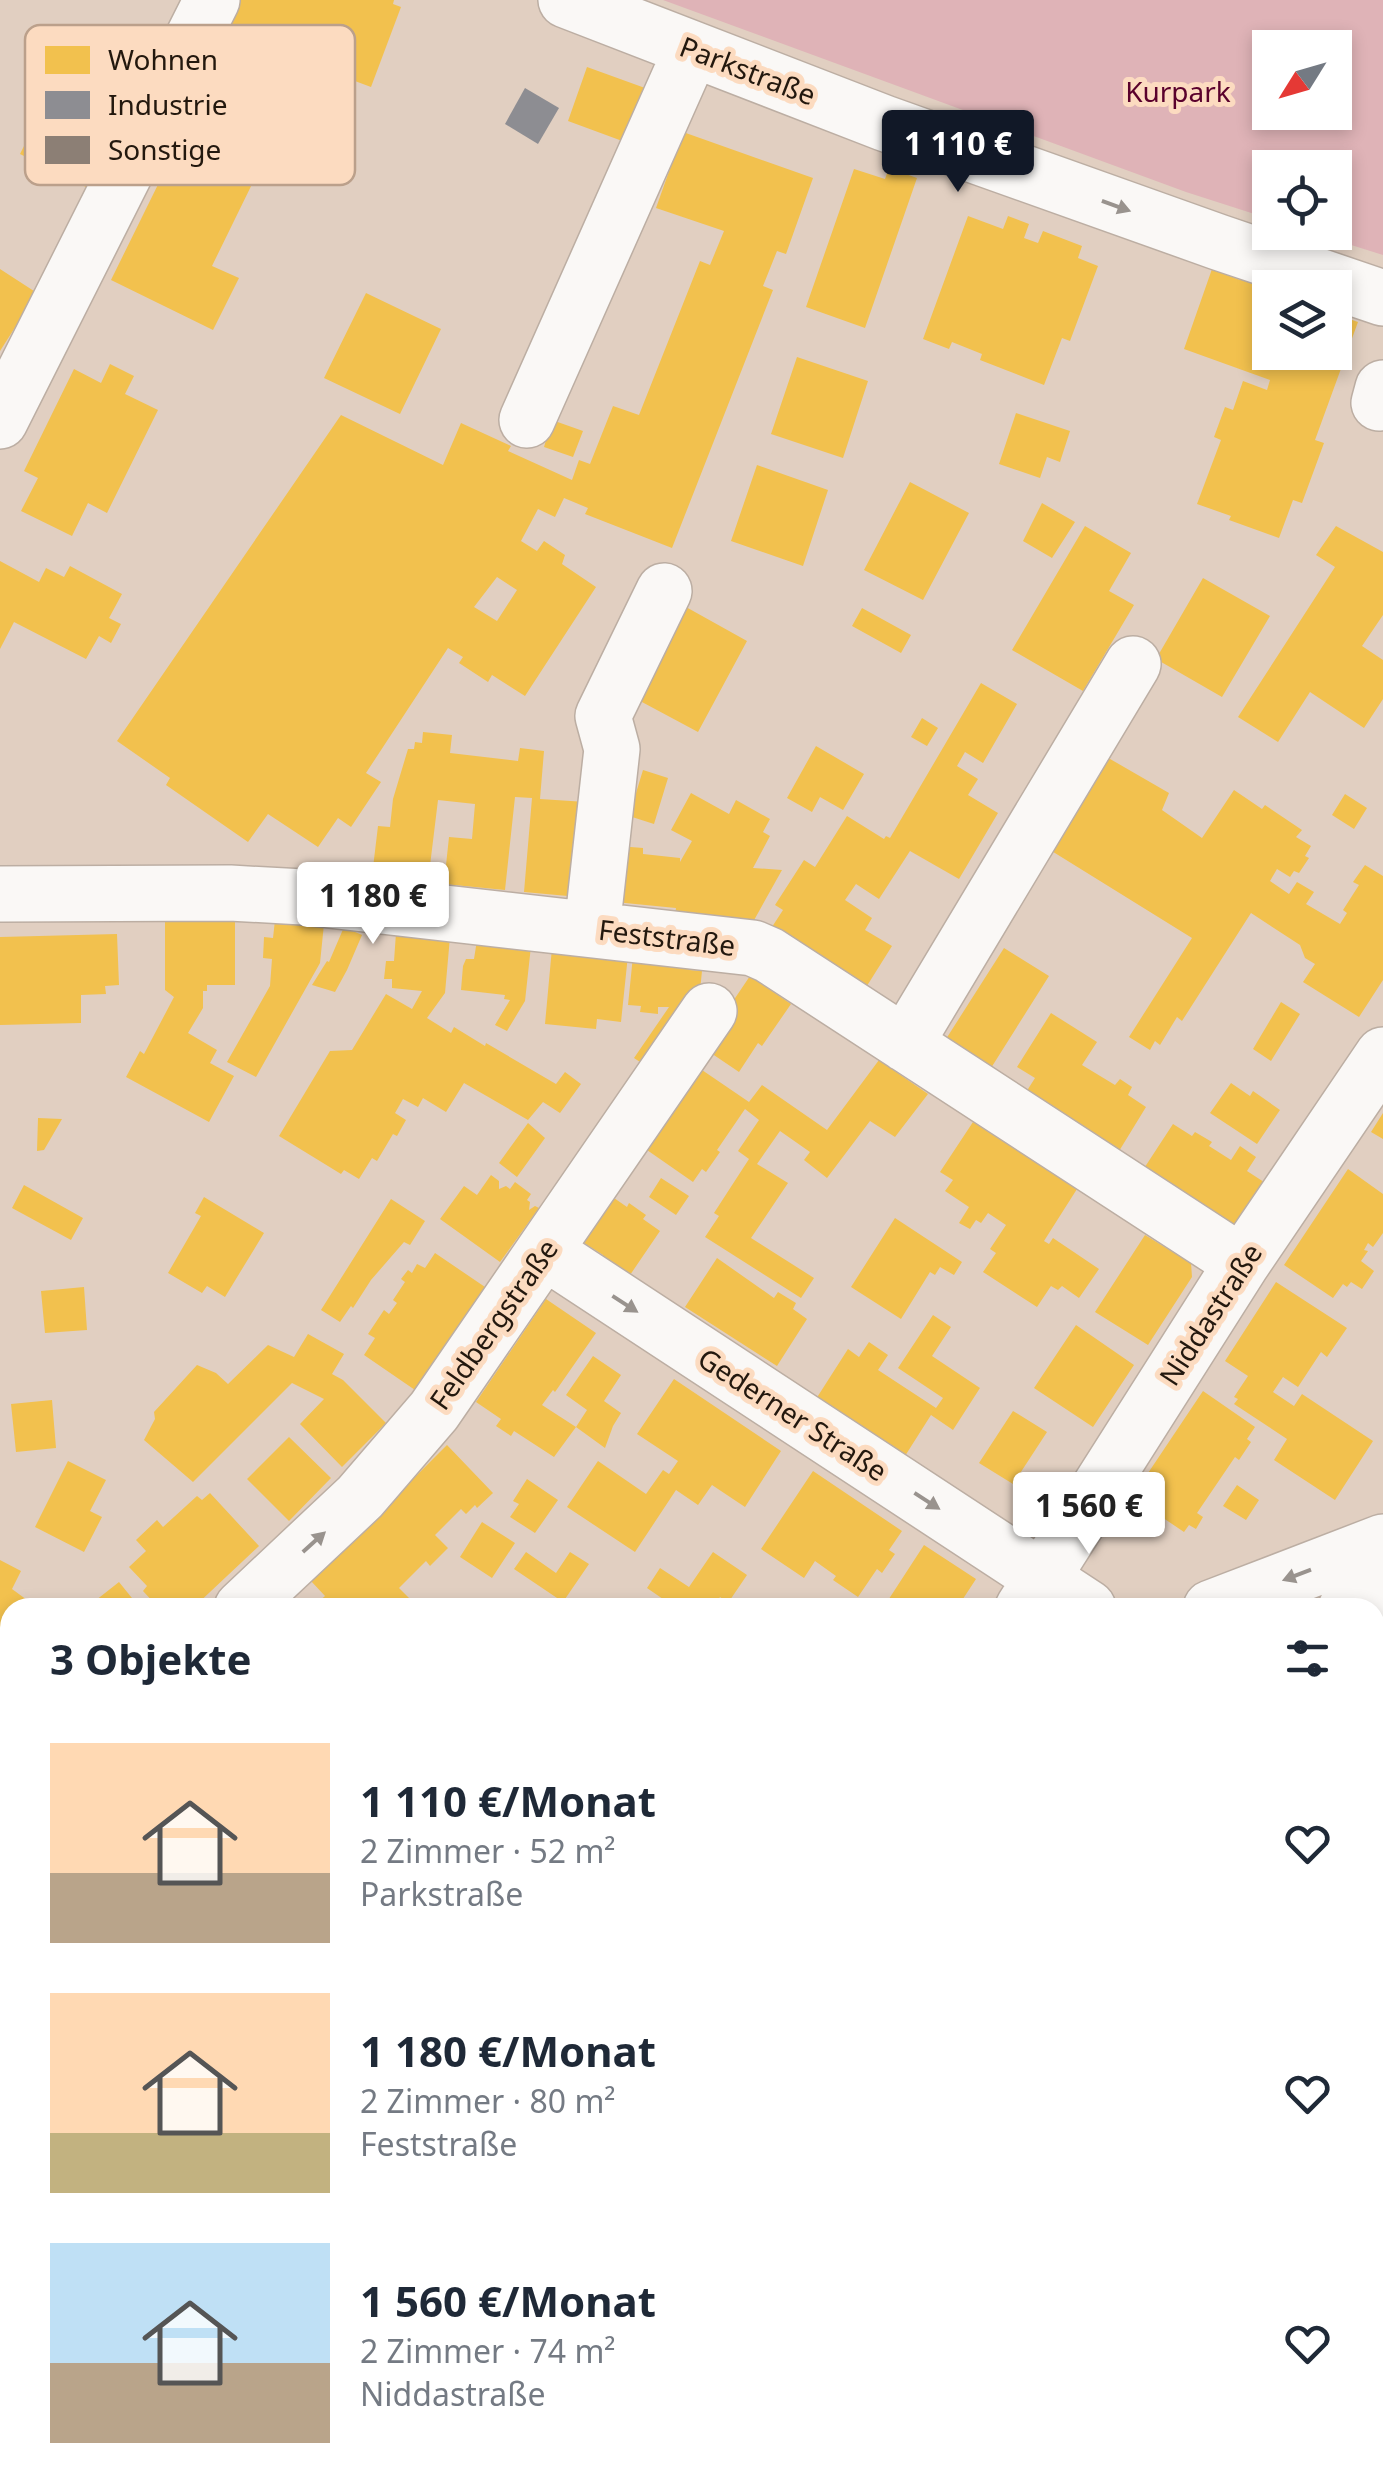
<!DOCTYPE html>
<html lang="de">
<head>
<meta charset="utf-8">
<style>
	body { margin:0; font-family:"Noto Sans",sans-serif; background:#f6f6f7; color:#1f2937; height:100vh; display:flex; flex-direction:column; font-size:38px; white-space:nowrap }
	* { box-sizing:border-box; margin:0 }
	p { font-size:32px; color:#747a83 }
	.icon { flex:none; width:55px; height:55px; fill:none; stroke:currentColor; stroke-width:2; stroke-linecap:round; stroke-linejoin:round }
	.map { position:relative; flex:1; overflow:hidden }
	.drawer { position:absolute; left:0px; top:1598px; width:1385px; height:892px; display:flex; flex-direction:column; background:#fff; border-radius:30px 30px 0 0; box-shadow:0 5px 15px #0003 }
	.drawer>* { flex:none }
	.needle { width:65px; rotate:233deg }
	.buttons { position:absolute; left:1252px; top:30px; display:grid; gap:20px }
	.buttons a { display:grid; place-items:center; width:100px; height:100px; border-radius:0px; background:#fff; box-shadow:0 5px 15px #0003; font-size:50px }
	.price { position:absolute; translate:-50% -85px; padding:0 22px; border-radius:10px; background:#fff; color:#222; font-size:32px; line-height:65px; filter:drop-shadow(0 2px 5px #0008) }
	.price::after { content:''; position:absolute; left:50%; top:60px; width:30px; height:22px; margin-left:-15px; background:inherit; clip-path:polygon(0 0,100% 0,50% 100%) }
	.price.current { background:#111827; color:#fff }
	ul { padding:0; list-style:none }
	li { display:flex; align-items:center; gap:30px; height:250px; padding:0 50px }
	li span { display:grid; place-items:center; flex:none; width:280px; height:200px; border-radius:0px; color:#555 }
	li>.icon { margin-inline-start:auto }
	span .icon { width:120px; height:120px; fill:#fffc; stroke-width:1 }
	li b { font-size:42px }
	h2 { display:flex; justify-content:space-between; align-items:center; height:120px; padding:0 50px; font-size:42px }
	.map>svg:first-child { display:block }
	.green { fill:#dfb3b7; fill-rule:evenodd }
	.homes { fill:#f2c14e; fill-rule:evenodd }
	.industry { fill:#8d8d92 }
	.building { fill:#8c7f75 }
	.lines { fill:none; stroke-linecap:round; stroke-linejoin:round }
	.minor-casing { stroke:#bcaea3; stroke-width:58 }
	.major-casing { stroke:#bcaea3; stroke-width:58 }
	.minor { stroke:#faf8f6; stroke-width:55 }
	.major { stroke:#faf8f6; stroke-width:55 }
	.rail { stroke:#cec9c4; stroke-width:8; stroke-dasharray:20 10; stroke-linecap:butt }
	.oneway { fill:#99938e }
	.labels { text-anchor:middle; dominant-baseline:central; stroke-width:10; stroke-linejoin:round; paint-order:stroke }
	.street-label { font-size:28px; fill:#23180e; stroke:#fcdbc0 }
	.park-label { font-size:28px; fill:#5a012c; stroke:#fcdbc0 }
	.key { fill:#fcdbc0; stroke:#bba08b; stroke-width:2.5 }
	.key-label { font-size:28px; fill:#23180e }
</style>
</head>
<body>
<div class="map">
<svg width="1383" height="2488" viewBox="0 0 1383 2488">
	<rect width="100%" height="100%" fill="#e1cfc1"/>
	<path class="green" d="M 663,0 L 1383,0 L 1383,255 L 1313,233 L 1335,232 L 1335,168 L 1270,168 L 1270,219 L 1186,192 ZM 1270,48 L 1335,48 L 1335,112 L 1270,112 Z
		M 10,2084 L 10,2147 L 0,2150 L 0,2086 Z"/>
	<path class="homes" d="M 239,0 L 394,0 L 393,4 L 401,7 L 371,87 L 226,33 Z
		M 587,67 L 645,88 L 625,142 L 568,121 Z
		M 48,98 L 114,131 L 86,187 L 20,154 Z
		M 683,132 L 813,178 L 786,254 L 777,251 L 763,286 L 773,290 L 672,548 L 585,514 L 588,508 L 564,498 L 555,517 L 538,509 L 521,541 L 537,551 L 544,541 L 565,555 L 562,564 L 596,587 L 525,696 L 492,675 L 488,682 L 459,663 L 463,657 L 448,648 L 366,773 L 381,782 L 351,827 L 338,818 L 318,847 L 268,814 L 248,842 L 166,785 L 170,778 L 117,741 L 341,415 L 443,465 L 461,423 L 511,446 L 508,451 L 572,480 L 579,460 L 590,464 L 613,406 L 639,415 L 700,261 L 710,265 L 724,231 L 656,208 ZM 497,577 L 517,590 L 497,621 L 474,607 Z
		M 176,148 L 256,176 L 212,266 L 239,278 L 213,330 L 111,280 Z
		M 889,168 L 917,178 L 865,328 L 806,307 L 854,169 L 885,179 Z
		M 968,216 L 1003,229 L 1008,216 L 1029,224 L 1024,238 L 1038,243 L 1043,231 L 1082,246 L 1078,258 L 1098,266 L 1070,341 L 1062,338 L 1044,385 L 980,360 L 982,354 L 952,342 L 949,349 L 923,339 Z
		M 0,269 L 37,293 L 0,351 Z
		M 1212,269 L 1240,280 L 1242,273 L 1266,281 L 1264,288 L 1270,290 L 1270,352 L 1335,352 L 1335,314 L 1358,322 L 1315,440 L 1324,443 L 1302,503 L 1293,500 L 1279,538 L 1229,520 L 1231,516 L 1197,504 L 1221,440 L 1214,437 L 1225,407 L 1233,410 L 1243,381 L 1267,390 L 1270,380 L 1184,349 Z
		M 366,293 L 441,329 L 400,414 L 324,378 Z
		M 797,357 L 868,381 L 843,458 L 771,434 Z
		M 110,364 L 134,376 L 125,394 L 158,410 L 107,513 L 88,503 L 72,536 L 21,511 L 38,478 L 24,471 L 74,369 L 101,383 Z
		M 1016,413 L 1070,431 L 1060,462 L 1047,457 L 1040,478 L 999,464 Z
		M 552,420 L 583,431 L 573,457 L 544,447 Z
		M 757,465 L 828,490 L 803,566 L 731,541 Z
		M 910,482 L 969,513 L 923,600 L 864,570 Z
		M 1042,503 L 1075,522 L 1052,558 L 1023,541 Z
		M 1085,526 L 1131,553 L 1109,591 L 1134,605 L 1083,691 L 1012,650 Z
		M 1336,526 L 1383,552 L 1383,615 L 1362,646 L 1383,660 L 1383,699 L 1364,728 L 1310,692 L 1278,742 L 1238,717 L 1335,567 L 1316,555 Z
		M 0,561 L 39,582 L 46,568 L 64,577 L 70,566 L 122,594 L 109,618 L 121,624 L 111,643 L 99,636 L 86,659 L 14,622 L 0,649 Z
		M 1203,578 L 1270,616 L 1222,697 L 1156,659 Z
		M 677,602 L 747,641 L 698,732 L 627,694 Z
		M 862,608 L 911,635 L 901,653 L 852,626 Z
		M 981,683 L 1017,704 L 983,763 L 965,752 L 957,766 L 978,779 L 968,795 L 998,813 L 959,879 L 910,851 L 879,899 L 856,884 L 845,900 L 872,918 L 865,930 L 892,946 L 865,989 L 770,930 L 783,910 L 775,905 L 804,860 L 815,867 L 847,816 L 884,839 L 886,836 L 890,838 Z
		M 922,718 L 938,728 L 927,746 L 911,737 Z
		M 423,732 L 452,735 L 450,753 L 518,761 L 520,748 L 544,751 L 540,799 L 586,802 L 579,897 L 524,892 L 532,798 L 515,797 L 505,890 L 444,884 L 449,837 L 472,839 L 475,804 L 438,800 L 428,882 L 372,876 L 378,826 L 390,827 L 393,799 L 408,749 L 414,749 L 415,742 L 422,743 Z
		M 816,746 L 864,774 L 843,810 L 820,797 L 812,812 L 787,798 Z
		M 1098,752 L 1169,793 L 1162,810 L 1202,838 L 1234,790 L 1262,809 L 1265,805 L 1302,830 L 1296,837 L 1311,846 L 1305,856 L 1309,858 L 1299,873 L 1294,871 L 1290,877 L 1277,869 L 1270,881 L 1289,894 L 1297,882 L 1314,892 L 1306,904 L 1340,924 L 1347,913 L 1343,910 L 1359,885 L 1353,882 L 1365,865 L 1383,876 L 1383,980 L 1359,1017 L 1303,982 L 1315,964 L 1305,958 L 1300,945 L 1251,913 L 1182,1021 L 1177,1017 L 1160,1045 L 1155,1041 L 1150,1050 L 1129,1037 L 1192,938 L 1042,845 Z
		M 643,770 L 668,778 L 654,824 L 629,816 Z
		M 691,793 L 729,814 L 736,800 L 770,819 L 763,832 L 770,836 L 753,868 L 782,870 L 753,922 L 675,915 L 676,908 L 605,901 L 618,846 L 643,848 L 643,854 L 680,858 L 680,862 L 692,841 L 671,830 Z
		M 1345,794 L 1367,808 L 1354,829 L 1332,815 Z
		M 165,918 L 235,918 L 235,985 L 207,985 L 207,991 L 203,991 L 203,1008 L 188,1033 L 217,1050 L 210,1063 L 234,1076 L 209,1122 L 126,1077 L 140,1051 L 144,1054 L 174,997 L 165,990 Z
		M 275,920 L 324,924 L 320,963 L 256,1077 L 227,1062 L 270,986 L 272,959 L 263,958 L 264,937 L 273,938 Z
		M 344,927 L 362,935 L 347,970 L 335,992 L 312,985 L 327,961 L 329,962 Z
		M 396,933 L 450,937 L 445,993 L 427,1018 L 451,1033 L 454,1027 L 485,1046 L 486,1043 L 556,1084 L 565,1072 L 581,1084 L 560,1113 L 543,1102 L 528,1120 L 464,1083 L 446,1112 L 423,1098 L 418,1107 L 403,1099 L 395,1113 L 406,1120 L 397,1136 L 393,1134 L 377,1161 L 372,1158 L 359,1179 L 344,1170 L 341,1174 L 279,1136 L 330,1051 L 352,1050 L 386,994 L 412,1009 L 422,991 L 392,988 L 392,979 L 384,979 L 386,961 L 394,961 Z
		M 117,934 L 119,985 L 105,986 L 106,994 L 81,995 L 81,1023 L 0,1025 L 0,937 Z
		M 477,940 L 531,946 L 525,1001 L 507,1031 L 495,1025 L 510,1000 L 504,999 L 505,995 L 461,990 L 463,966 L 466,959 L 474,959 Z
		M 552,948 L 628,955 L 621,1022 L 597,1019 L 596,1029 L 545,1024 Z
		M 1004,948 L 1049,976 L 991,1068 L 946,1039 Z
		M 633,956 L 690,962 L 689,970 L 702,971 L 698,1010 L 655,1072 L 634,1058 L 669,1007 L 658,1007 L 658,1014 L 640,1012 L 641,1006 L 628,1005 Z
		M 750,976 L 791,1004 L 762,1046 L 758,1043 L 739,1072 L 702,1047 Z
		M 1281,1002 L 1300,1014 L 1271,1061 L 1253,1049 Z
		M 1051,1013 L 1097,1042 L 1082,1065 L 1115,1085 L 1120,1079 L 1132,1087 L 1128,1095 L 1146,1107 L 1116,1156 L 1023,1097 L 1035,1078 L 1017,1067 Z
		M 879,1060 L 928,1094 L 895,1137 L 870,1121 L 827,1178 L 804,1160 L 810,1152 L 780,1131 L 757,1164 L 788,1183 L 751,1238 L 814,1278 L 801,1298 L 705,1237 L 719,1216 L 714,1213 L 749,1159 L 738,1151 L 759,1120 L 745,1109 L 717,1150 L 720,1152 L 706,1172 L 702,1169 L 693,1182 L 647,1150 L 702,1070 L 749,1102 L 762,1085 L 827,1130 Z
		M 1231,1083 L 1250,1096 L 1253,1091 L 1280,1110 L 1257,1144 L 1210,1113 Z
		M 1383,1113 L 1383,1139 L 1371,1132 Z
		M 38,1118 L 62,1119 L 44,1150 L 37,1151 Z
		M 973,1122 L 1077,1189 L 1044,1241 L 1049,1244 L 1053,1238 L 1099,1269 L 1079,1298 L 1062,1286 L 1058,1290 L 1051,1286 L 1037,1307 L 983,1272 L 996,1253 L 990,1249 L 1006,1225 L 988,1213 L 981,1223 L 976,1220 L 970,1229 L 959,1223 L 969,1207 L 945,1191 L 953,1180 L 940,1172 Z
		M 528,1123 L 545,1138 L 517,1177 L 499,1163 Z
		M 1173,1124 L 1192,1136 L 1195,1132 L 1212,1142 L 1209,1146 L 1231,1160 L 1240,1146 L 1256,1157 L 1247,1171 L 1267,1184 L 1231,1237 L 1139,1176 Z
		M 1348,1169 L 1383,1194 L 1383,1233 L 1373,1247 L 1368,1243 L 1364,1250 L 1368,1251 L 1361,1261 L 1374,1271 L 1362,1289 L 1351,1282 L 1347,1287 L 1343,1284 L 1333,1298 L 1284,1265 Z
		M 491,1175 L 499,1181 L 499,1189 L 506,1186 L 510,1189 L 515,1182 L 531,1194 L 527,1200 L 530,1202 L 529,1210 L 535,1206 L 539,1208 L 500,1262 L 440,1219 L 464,1186 L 477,1195 Z
		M 661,1178 L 689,1196 L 676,1215 L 649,1197 Z
		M 24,1185 L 83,1218 L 71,1240 L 12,1208 Z
		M 204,1197 L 264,1233 L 225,1297 L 207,1286 L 202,1293 L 168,1273 L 201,1216 L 195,1213 Z
		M 614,1198 L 627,1207 L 629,1203 L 646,1215 L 643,1219 L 660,1231 L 628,1278 L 600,1260 L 603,1255 L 584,1243 Z
		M 391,1199 L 425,1221 L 410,1245 L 404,1242 L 371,1280 L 353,1308 L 351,1306 L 340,1322 L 321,1310 Z
		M 895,1218 L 962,1262 L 954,1275 L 940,1267 L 935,1275 L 930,1272 L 901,1319 L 851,1287 Z
		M 1145,1235 L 1191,1263 L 1192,1277 L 1148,1345 L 1095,1312 Z
		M 435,1253 L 485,1287 L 415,1390 L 364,1355 L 375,1338 L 368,1334 L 384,1310 L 389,1314 L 397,1303 L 393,1300 L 405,1282 L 401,1279 L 408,1270 L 412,1273 L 417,1264 L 425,1268 Z
		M 717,1258 L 774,1298 L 778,1292 L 796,1303 L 793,1309 L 807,1319 L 777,1366 L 685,1307 Z
		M 1276,1282 L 1347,1328 L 1327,1357 L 1321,1352 L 1298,1387 L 1283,1377 L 1273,1392 L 1294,1406 L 1302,1394 L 1373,1441 L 1335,1500 L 1274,1460 L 1287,1439 L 1234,1404 L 1238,1399 L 1234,1397 L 1248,1376 L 1225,1361 Z
		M 84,1287 L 87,1330 L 45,1333 L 41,1291 Z
		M 546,1299 L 596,1333 L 555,1392 L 553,1390 L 542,1405 L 576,1427 L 554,1457 L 514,1431 L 511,1436 L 496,1426 L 501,1419 L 476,1402 Z
		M 933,1315 L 951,1327 L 932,1356 L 980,1388 L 953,1430 L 931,1415 L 905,1456 L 816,1399 L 848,1349 L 859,1357 L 869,1342 L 888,1355 L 878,1370 L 936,1408 L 943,1398 L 898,1368 Z
		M 1076,1325 L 1134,1365 L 1093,1427 L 1034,1388 Z
		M 308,1334 L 344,1354 L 332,1374 L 343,1380 L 386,1423 L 342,1467 L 300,1424 L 324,1399 L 292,1383 L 193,1482 L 144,1440 L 155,1419 L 154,1412 L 197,1365 L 216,1373 L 228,1384 L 268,1345 L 294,1357 Z
		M 593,1356 L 621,1375 L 604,1401 L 621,1413 L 613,1426 L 605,1448 L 576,1427 L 587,1410 L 566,1395 Z
		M 674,1379 L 781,1451 L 745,1507 L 712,1485 L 698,1505 L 676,1490 L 635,1552 L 567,1507 L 598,1461 L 646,1494 L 663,1470 L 669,1474 L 678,1461 L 637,1434 Z
		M 1203,1391 L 1255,1427 L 1247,1439 L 1251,1442 L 1239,1460 L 1235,1457 L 1197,1513 L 1203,1517 L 1196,1529 L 1189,1525 L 1184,1532 L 1132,1497 Z
		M 52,1400 L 56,1448 L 16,1452 L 11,1404 Z
		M 1013,1411 L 1047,1432 L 1013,1484 L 979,1463 Z
		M 289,1437 L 331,1478 L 289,1521 L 247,1479 Z
		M 447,1445 L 493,1493 L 477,1508 L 475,1505 L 466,1514 L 461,1509 L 435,1535 L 448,1548 L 430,1566 L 426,1561 L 399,1588 L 419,1608 L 321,1608 L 317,1603 L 325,1596 L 311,1581 Z
		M 68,1461 L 106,1480 L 90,1511 L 102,1517 L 84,1552 L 35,1527 Z
		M 813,1471 L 902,1531 L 889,1550 L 895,1554 L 882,1573 L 877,1569 L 858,1597 L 833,1580 L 836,1576 L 815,1561 L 804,1578 L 761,1549 Z
		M 527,1479 L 558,1500 L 535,1533 L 510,1517 L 519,1504 L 513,1501 Z
		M 1237,1485 L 1259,1500 L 1246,1520 L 1223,1506 Z
		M 210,1493 L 259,1546 L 193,1608 L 165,1608 L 160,1601 L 156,1605 L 143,1591 L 147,1586 L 129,1567 L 146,1551 L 136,1540 L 157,1520 L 163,1527 L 197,1496 L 202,1500 Z
		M 482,1522 L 515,1543 L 492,1578 L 460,1557 Z
		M 924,1545 L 976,1579 L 957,1608 L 883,1608 Z
		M 526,1552 L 556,1573 L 570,1552 L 589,1564 L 563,1602 L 514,1569 Z
		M 713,1552 L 747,1575 L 728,1603 L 720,1597 L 713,1608 L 676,1608 L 647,1588 L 660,1568 L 689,1587 Z
		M 0,1560 L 21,1571 L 12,1589 L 38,1608 L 10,1608 L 10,1743 L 0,1741 Z
		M 119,1582 L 140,1608 L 86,1608 Z
		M 1383,2361 L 1383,2488 L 1258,2488 L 1266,2480 L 1375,2480 L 1375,2369 Z"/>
	<path class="industry" d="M 525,88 L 559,108 L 538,144 L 505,124 Z"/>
	<path class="building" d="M 997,2480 L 1251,2480 L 1243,2488 L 1005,2488 Z"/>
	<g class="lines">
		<defs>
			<path id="minor" d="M 566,0 L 884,123 L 1218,242 L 1383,298
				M 1379,403 L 1383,388
				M 527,420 L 692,49
				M 0,421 L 212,0
				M 0,894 L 230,893 L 303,897 L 753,948 L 769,955 L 1242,1263
				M 592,929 L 612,749 L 603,716 L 664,591
				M 905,1044 L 1133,664
				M 544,1251 L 1088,1608
				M 242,1608 L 360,1497 L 434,1411 L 709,1011
				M 1023,1608 L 1242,1263 L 1383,1055
				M 1375,1866 L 1383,1863
				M 1375,2054 L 1383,2062
				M 113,2480 L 120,2488
				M 576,2480 L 578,2488
				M 3,2488 L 32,2480"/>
			<path id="major" d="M 1211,1608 L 1383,1542
				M 1346,1608 L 1383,1590
				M 0,1830 L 10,1833
				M 0,1883 L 10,1885"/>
		</defs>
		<use href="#minor" class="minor-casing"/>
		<use href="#major" class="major-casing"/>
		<use href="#minor" class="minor"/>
		<use href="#major" class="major"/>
		<path class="rail" d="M 1375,1667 L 1383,1664
			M 1375,1698 L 1383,1694
			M 1375,1732 L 1383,1729
			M 1375,1766 L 1383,1763
			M 0,2178 L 10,2175
			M 0,2213 L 10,2211
			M 0,2274 L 10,2271
			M 0,2305 L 10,2301"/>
	</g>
	<defs><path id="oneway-solid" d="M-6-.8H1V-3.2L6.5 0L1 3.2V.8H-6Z" transform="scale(2.5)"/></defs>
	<g class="oneway">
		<use href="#oneway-solid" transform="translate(1116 206) rotate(20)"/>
		<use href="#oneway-solid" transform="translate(625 1304) rotate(33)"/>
		<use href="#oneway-solid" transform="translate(927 1501) rotate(33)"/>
		<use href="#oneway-solid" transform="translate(314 1542) rotate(-42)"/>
		<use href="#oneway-solid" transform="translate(1297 1575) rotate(159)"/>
	</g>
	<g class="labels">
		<g class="street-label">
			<text transform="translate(748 70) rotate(21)">Parkstraße</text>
			<text transform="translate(667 937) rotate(7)">Feststraße</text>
			<text transform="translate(1210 1314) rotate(-57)">Niddastraße</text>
			<text transform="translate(493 1324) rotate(-55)">Feldbergstraße</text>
			<text transform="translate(793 1414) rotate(33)">Gederner Straße</text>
		</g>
		<g class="park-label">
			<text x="1178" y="91">Kurpark</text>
		</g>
	</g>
	<rect x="25" y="25" width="330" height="160" rx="15" class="key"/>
	<rect x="45" y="46" width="45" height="28" fill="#f2c14e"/>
	<rect x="45" y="91" width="45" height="28" fill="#8d8d92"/>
	<rect x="45" y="136" width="45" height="28" fill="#8c7f75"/>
	<g class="key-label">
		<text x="108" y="70">Wohnen</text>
		<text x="108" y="115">Industrie</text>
		<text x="108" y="160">Sonstige</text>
	</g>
</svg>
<div class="buttons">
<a><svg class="needle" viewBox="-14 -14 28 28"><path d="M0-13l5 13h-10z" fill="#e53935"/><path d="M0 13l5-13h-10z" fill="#747a83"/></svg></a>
<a><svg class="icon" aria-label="locate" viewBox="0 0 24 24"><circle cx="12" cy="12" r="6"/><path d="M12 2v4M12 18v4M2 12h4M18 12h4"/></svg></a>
<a><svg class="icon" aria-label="layers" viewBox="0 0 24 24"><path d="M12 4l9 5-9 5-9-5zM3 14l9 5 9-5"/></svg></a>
</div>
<b class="price current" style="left:958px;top:195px">1 110 €</b>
<b class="price" style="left:373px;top:947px">1 180 €</b>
<b class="price" style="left:1089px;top:1557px">1 560 €</b>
<section class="drawer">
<h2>3 Objekte<svg class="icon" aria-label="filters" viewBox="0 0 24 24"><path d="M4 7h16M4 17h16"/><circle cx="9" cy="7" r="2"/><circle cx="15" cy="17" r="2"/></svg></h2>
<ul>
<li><span style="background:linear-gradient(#ffd9b3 65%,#b9a48a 0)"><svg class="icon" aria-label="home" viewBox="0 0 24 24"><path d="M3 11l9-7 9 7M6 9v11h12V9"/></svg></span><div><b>1 110 €/Monat</b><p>2 Zimmer · 52 m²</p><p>Parkstraße</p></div><svg class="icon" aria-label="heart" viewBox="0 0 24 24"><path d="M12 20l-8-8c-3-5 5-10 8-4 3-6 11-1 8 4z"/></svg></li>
<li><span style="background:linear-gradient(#ffd9b3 70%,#c2b280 0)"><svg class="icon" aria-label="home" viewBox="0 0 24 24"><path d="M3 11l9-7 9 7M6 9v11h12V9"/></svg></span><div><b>1 180 €/Monat</b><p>2 Zimmer · 80 m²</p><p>Feststraße</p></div><svg class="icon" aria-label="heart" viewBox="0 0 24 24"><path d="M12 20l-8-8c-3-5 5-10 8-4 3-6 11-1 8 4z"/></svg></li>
<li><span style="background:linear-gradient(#bfe0f5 60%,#b9a48a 0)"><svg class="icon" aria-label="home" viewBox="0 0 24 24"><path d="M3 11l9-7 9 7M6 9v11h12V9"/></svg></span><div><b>1 560 €/Monat</b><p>2 Zimmer · 74 m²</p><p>Niddastraße</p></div><svg class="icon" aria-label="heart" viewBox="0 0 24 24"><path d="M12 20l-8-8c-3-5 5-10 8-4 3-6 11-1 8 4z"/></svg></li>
</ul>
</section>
</div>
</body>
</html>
